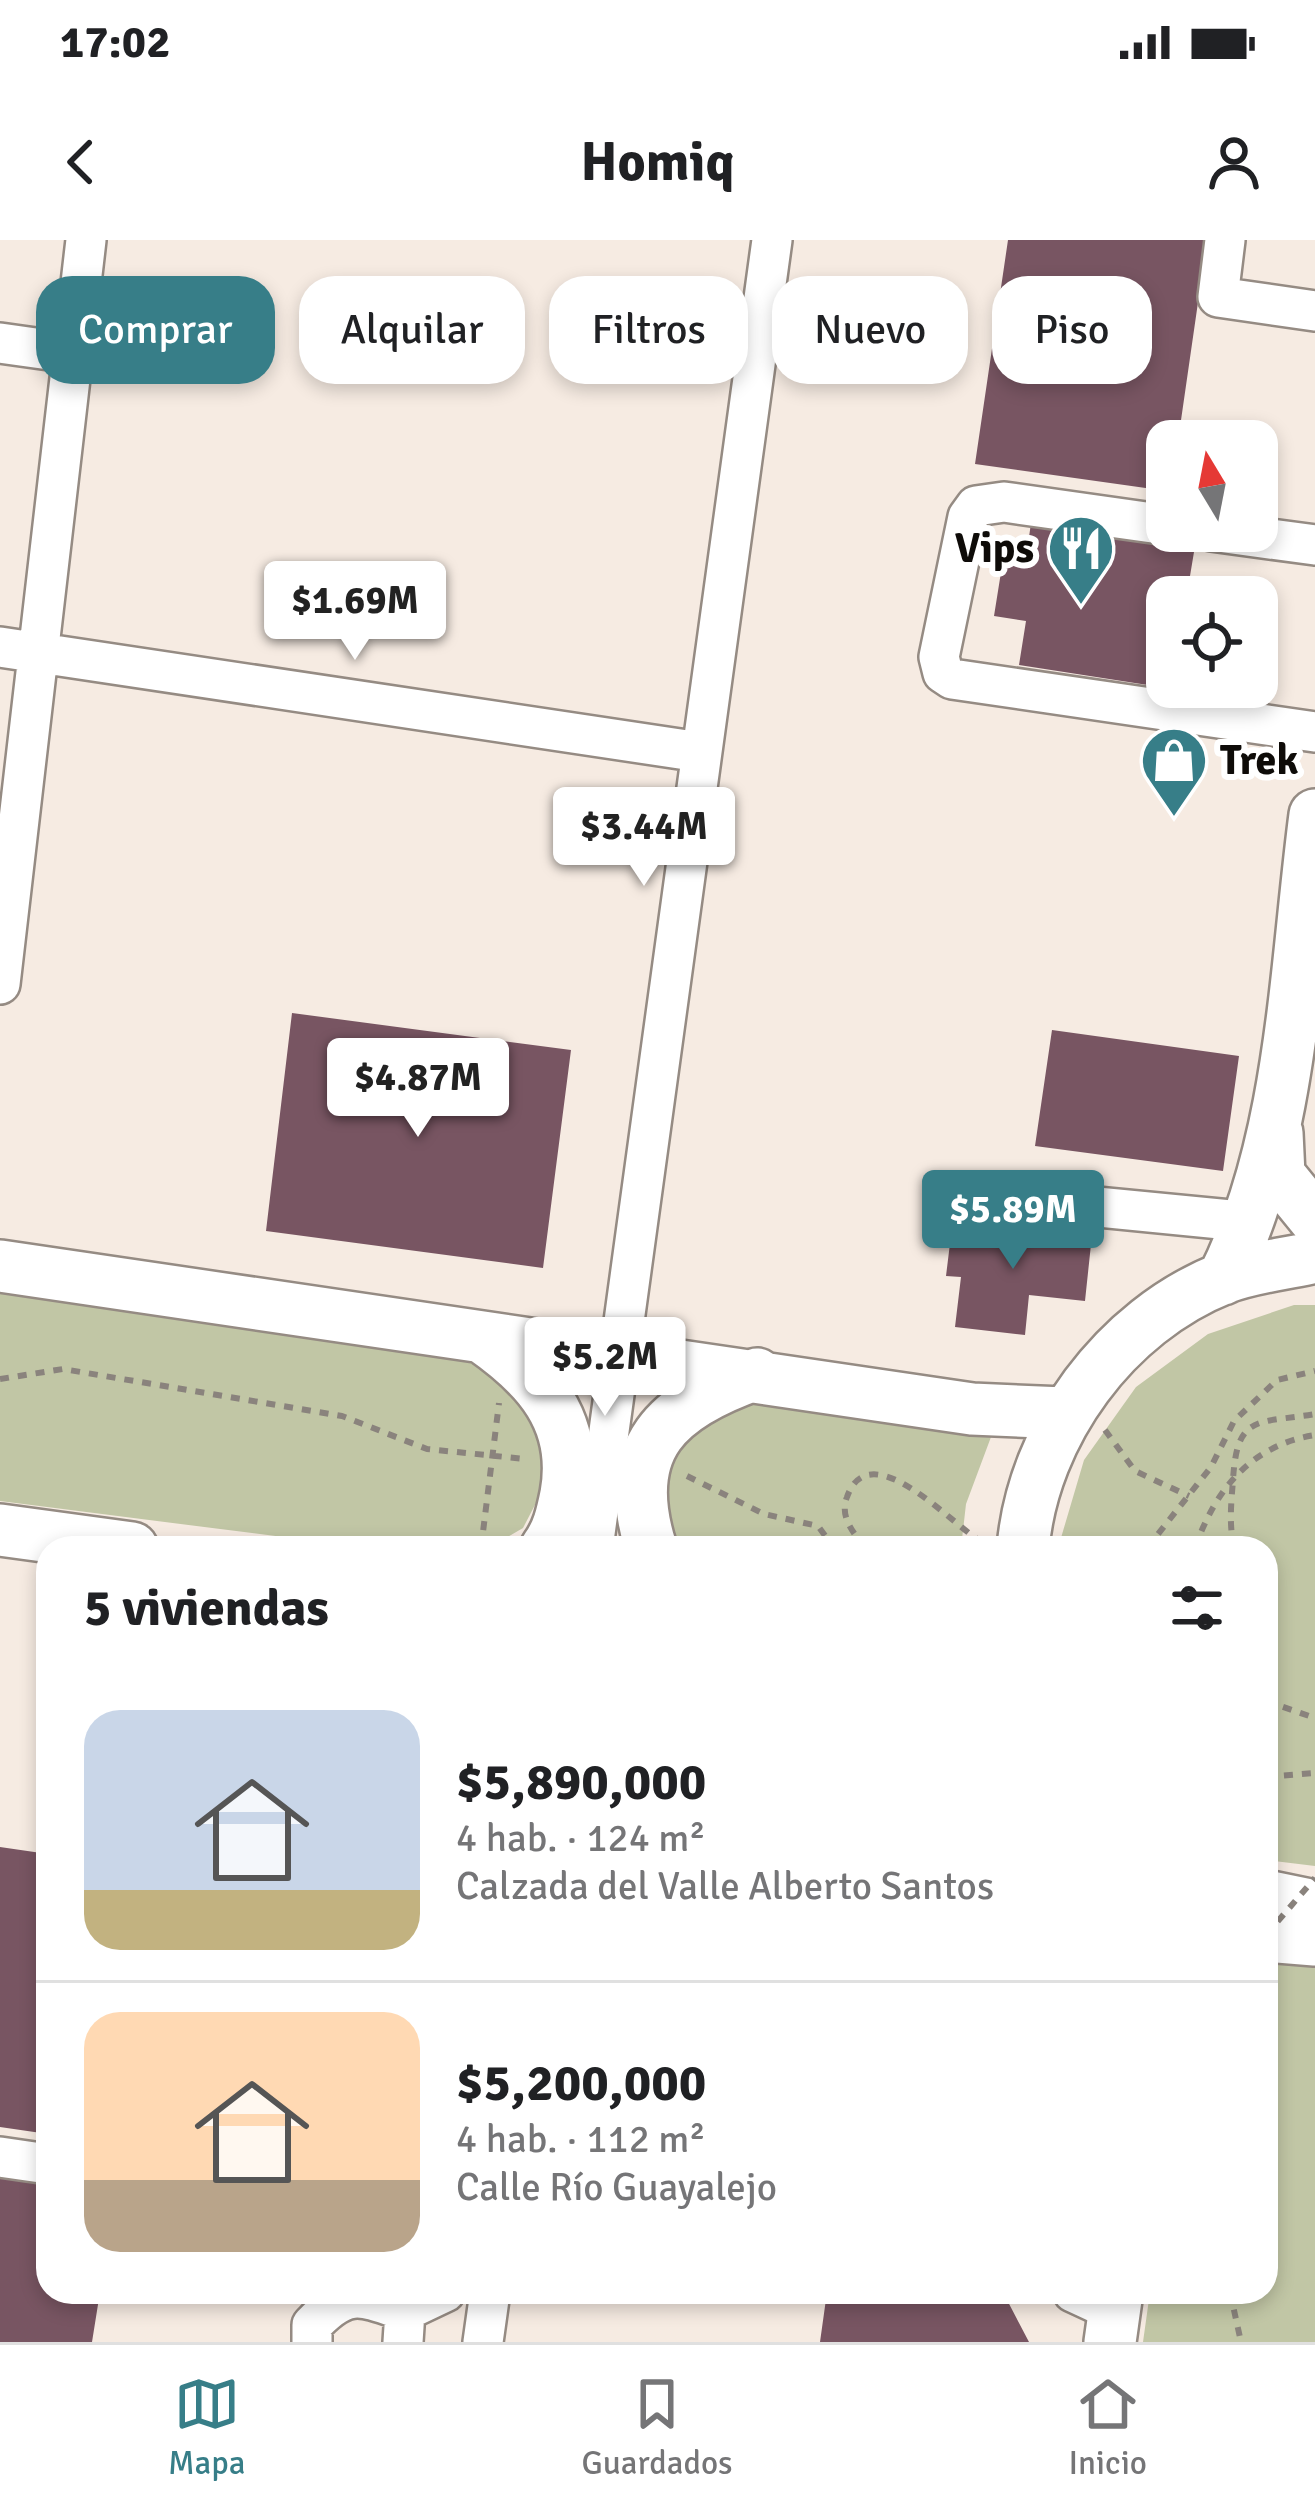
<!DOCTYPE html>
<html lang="es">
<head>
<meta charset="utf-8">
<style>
	body { margin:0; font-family:Signika,sans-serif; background:#f2f2f2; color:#202124; height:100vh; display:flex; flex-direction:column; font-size:45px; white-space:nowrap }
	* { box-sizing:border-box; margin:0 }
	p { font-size:39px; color:#757577 }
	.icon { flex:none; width:66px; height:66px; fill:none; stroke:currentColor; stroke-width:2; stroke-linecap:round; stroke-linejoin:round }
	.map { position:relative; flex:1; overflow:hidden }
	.drawer { position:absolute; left:36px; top:1296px; width:1242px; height:768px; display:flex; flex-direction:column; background:#fff; border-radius:36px; box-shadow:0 6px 18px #0003 }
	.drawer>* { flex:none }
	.banner { position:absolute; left:36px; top:36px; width:1245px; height:108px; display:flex; gap:24px }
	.needle { width:78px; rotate:350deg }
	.buttons { position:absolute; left:1146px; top:180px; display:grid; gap:24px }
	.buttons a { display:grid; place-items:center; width:132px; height:132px; border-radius:24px; background:#fff; box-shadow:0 6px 18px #0003; font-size:60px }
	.price { position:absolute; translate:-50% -102px; padding:0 27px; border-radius:12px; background:#fff; color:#222; font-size:39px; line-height:78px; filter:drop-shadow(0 3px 6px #0008) }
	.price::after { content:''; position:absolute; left:50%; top:72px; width:36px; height:27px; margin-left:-18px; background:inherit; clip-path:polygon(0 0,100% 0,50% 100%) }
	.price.current { background:#377e88; color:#fff }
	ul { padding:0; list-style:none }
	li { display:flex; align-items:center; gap:36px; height:300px; padding:0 48px }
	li+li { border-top:3px solid #e0e0e0 }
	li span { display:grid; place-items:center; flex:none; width:336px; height:240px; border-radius:36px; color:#555 }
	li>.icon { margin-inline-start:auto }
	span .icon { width:144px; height:144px; fill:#fffc; stroke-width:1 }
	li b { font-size:51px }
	h2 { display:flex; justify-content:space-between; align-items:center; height:144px; padding:0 48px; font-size:51px }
	.chip { padding:0 42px; border-radius:36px; background:#fff; box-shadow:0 6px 18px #0003; font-size:42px; line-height:108px }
	.chip.current { background:#377e88; color:#fff }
	.status { display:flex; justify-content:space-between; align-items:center; height:84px; padding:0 60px; background:#fff; direction:ltr }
	.status svg { height:33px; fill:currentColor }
	header { display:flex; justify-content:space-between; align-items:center; height:156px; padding:0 48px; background:#fff; font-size:54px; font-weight:700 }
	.menu { display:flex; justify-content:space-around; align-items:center; height:168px; border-top:3px solid #e0e0e0; background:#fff; font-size:33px; color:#757577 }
	.menu a { display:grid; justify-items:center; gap:6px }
	.menu .current { color:#377e88 }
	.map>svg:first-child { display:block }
	.green { fill:#c1c6a5 }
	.building { fill:#785562 }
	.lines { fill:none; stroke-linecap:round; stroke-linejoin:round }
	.minor-casing { stroke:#958b83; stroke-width:44 }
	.major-casing { stroke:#958b83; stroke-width:56 }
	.path { stroke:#8a837d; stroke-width:6; stroke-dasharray:9 9; stroke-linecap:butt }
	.minor { stroke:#fff; stroke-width:39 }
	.major { stroke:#fff; stroke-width:51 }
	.path-bridge { stroke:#8a837d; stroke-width:6; stroke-dasharray:9 9; stroke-linecap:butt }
	.labels { text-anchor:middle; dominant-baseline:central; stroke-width:12; stroke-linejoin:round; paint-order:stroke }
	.poi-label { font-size:42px; font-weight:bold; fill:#0e0b08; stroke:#fff; text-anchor:end }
</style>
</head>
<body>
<div class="status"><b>17:02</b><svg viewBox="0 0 49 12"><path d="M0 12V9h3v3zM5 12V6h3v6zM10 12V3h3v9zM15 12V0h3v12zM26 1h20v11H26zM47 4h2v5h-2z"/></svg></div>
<header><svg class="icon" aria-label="back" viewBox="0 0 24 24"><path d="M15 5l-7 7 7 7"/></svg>Homiq<svg class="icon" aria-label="person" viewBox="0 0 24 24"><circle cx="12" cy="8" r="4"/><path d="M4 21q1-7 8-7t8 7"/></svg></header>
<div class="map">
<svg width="1315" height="2102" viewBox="0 0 1315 2102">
	<rect width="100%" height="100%" fill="#f6ebe2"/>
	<path class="green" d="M 0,1052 L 482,1116 L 521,1141 L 550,1236 L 523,1288 L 489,1308 L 369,1308 L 0,1261 Z
		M 1294,1065 L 1315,1065 L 1315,1626 L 1266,1620 L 1266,1308 L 1058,1308 L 1084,1220 L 1136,1147 L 1208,1094 Z
		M 747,1151 L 991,1197 L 966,1264 L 961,1308 L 663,1308 L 653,1211 Z
		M 1266,1709 L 1315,1713 L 1315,2102 L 1143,2102 L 1150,2052 L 1266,2052 Z"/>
	<path class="building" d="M 1008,0 L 1207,0 L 1178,201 L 1167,201 L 1167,251 L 975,224 Z
		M 1033,269 L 1197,294 L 1188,348 L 1229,357 L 1167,357 L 1167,448 L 1019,425 L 1026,381 L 994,376 L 1006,301 L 1028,304 Z
		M 292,773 L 571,810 L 543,1028 L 266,991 Z
		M 1052,790 L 1239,816 L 1223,931 L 1035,906 Z
		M 953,979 L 1092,995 L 1085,1061 L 1029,1055 L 1025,1095 L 955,1087 L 961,1037 L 946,1036 Z
		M 0,1607 L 48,1614 L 48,1894 L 0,1887 Z
		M 0,1937 L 48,1944 L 48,2052 L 100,2052 L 92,2102 L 0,2102 Z
		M 827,2052 L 967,2052 L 1006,2058 L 1029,2102 L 820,2102 Z"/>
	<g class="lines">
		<defs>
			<path id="minor" d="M 1225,0 L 1218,57 L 1315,71
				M 0,103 L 71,113
				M 1167,285 L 1004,262 L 976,266 L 968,277 L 939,417 L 943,433 L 952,439 L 1315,492
				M 1211,291 L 1315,305
				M 0,407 L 700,512
				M 0,744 L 86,0
				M 975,955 L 1251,982
				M 593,1308 L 772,0
				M 0,1917 L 48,1924
				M 1073,2052 L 1114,2071
				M 312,2102 L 312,2085 C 347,2048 360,2055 405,2071
				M 403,2102 L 405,2071 L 445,2052
				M 483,2102 L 490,2052"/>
			<path id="major" d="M 1277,893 L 1279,935 L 1315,979
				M 0,1026 L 972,1169 L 1064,1173
				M 1223,1039 C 1293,899 1295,728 1315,575
				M 482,1097 C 538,1136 579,1181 566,1254 C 562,1274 558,1292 546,1308
				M 0,1290 L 132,1308
				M 651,1308 C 619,1207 668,1165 757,1134
				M 1023,1308 C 1033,1193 1115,1081 1224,1038 C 1252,1027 1286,1024 1315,1017
				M 1266,1656 L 1315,1666
				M 1266,1696 L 1315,1700
				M 1110,2102 L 1117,2052"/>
		</defs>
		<use href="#minor" class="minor-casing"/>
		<use href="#major" class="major-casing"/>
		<path class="path" d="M 0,1139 L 63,1129 L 342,1176 L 427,1209 L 525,1219
			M 1105,1190 L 1135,1231 L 1189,1256
			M 687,1236 L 764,1274 L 818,1286 L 834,1308
			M 481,1308 L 499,1163
			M 865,1308 C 854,1293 839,1277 847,1257 C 870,1192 953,1286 983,1303
			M 1147,1308 L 1211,1227 L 1234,1181 L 1277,1140 L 1315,1131
			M 1195,1308 C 1215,1250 1251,1205 1315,1195
			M 1234,1308 C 1229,1284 1231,1265 1233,1240 C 1237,1173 1257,1184 1315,1174
			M 1266,1327 L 1283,1326
			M 1266,1461 L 1315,1478
			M 1266,1537 L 1315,1533
			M 1266,1879 L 1273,1898 L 1266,1932
			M 1230,2052 L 1241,2102"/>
		<use href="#minor" class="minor"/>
		<use href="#major" class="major"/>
		<path class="path-bridge" d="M 1266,1695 L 1315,1638"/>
	</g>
	<defs>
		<symbol id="restaurant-pin" viewBox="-11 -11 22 30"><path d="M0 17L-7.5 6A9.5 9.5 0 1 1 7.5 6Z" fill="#377e88" stroke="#fff"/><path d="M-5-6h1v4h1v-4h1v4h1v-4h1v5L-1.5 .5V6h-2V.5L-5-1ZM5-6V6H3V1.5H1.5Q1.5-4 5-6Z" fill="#fff"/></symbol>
		<symbol id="shop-pin" viewBox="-11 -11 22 30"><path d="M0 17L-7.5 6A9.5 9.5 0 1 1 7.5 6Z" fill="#377e88" stroke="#fff"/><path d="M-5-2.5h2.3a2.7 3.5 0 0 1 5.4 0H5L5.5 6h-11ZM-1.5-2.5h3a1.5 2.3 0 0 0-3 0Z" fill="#fff"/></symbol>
	</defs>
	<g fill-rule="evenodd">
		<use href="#restaurant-pin" x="1043" y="270" width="76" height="104"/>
		<use href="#shop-pin" x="1136" y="482" width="76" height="104"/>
	</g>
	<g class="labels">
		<g class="poi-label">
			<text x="1034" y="308">Vips</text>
			<text x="1220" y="520" text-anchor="start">Trek</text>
		</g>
	</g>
</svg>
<div class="buttons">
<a><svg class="needle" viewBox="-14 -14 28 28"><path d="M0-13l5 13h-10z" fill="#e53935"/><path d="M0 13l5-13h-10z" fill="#757577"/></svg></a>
<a><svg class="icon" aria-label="locate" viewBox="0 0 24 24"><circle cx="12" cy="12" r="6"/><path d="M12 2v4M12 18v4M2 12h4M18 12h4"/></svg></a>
</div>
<b class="price" style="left:355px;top:423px">$1.69M</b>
<b class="price" style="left:644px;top:649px">$3.44M</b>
<b class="price" style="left:418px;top:900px">$4.87M</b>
<b class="price current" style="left:1013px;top:1032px">$5.89M</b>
<b class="price" style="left:605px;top:1179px">$5.2M</b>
<div class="banner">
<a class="chip current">Comprar</a>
<a class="chip">Alquilar</a>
<a class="chip">Filtros</a>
<a class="chip">Nuevo</a>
<a class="chip">Piso</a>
</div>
<section class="drawer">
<h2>5 viviendas<svg class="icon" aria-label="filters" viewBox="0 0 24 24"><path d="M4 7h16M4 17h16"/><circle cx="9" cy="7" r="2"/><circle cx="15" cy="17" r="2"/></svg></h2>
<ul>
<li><span style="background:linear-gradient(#c9d6e8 75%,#c2b280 0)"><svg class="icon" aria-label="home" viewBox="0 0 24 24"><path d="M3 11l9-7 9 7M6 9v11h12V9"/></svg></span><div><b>$5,890,000</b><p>4 hab. · 124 m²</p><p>Calzada del Valle Alberto Santos</p></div></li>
<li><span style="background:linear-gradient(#ffd9b3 70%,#b9a48a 0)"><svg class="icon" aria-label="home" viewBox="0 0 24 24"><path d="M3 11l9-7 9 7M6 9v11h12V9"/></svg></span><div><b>$5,200,000</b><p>4 hab. · 112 m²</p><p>Calle Río Guayalejo</p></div></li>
</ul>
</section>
</div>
<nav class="menu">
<a class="current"><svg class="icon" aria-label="map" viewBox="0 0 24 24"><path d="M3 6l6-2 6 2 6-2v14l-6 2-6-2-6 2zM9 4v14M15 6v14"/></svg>Mapa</a>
<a><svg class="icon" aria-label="saved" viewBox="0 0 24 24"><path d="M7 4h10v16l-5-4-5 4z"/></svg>Guardados</a>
<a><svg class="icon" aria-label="home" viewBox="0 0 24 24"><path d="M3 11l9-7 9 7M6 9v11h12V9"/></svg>Inicio</a>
</nav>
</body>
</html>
